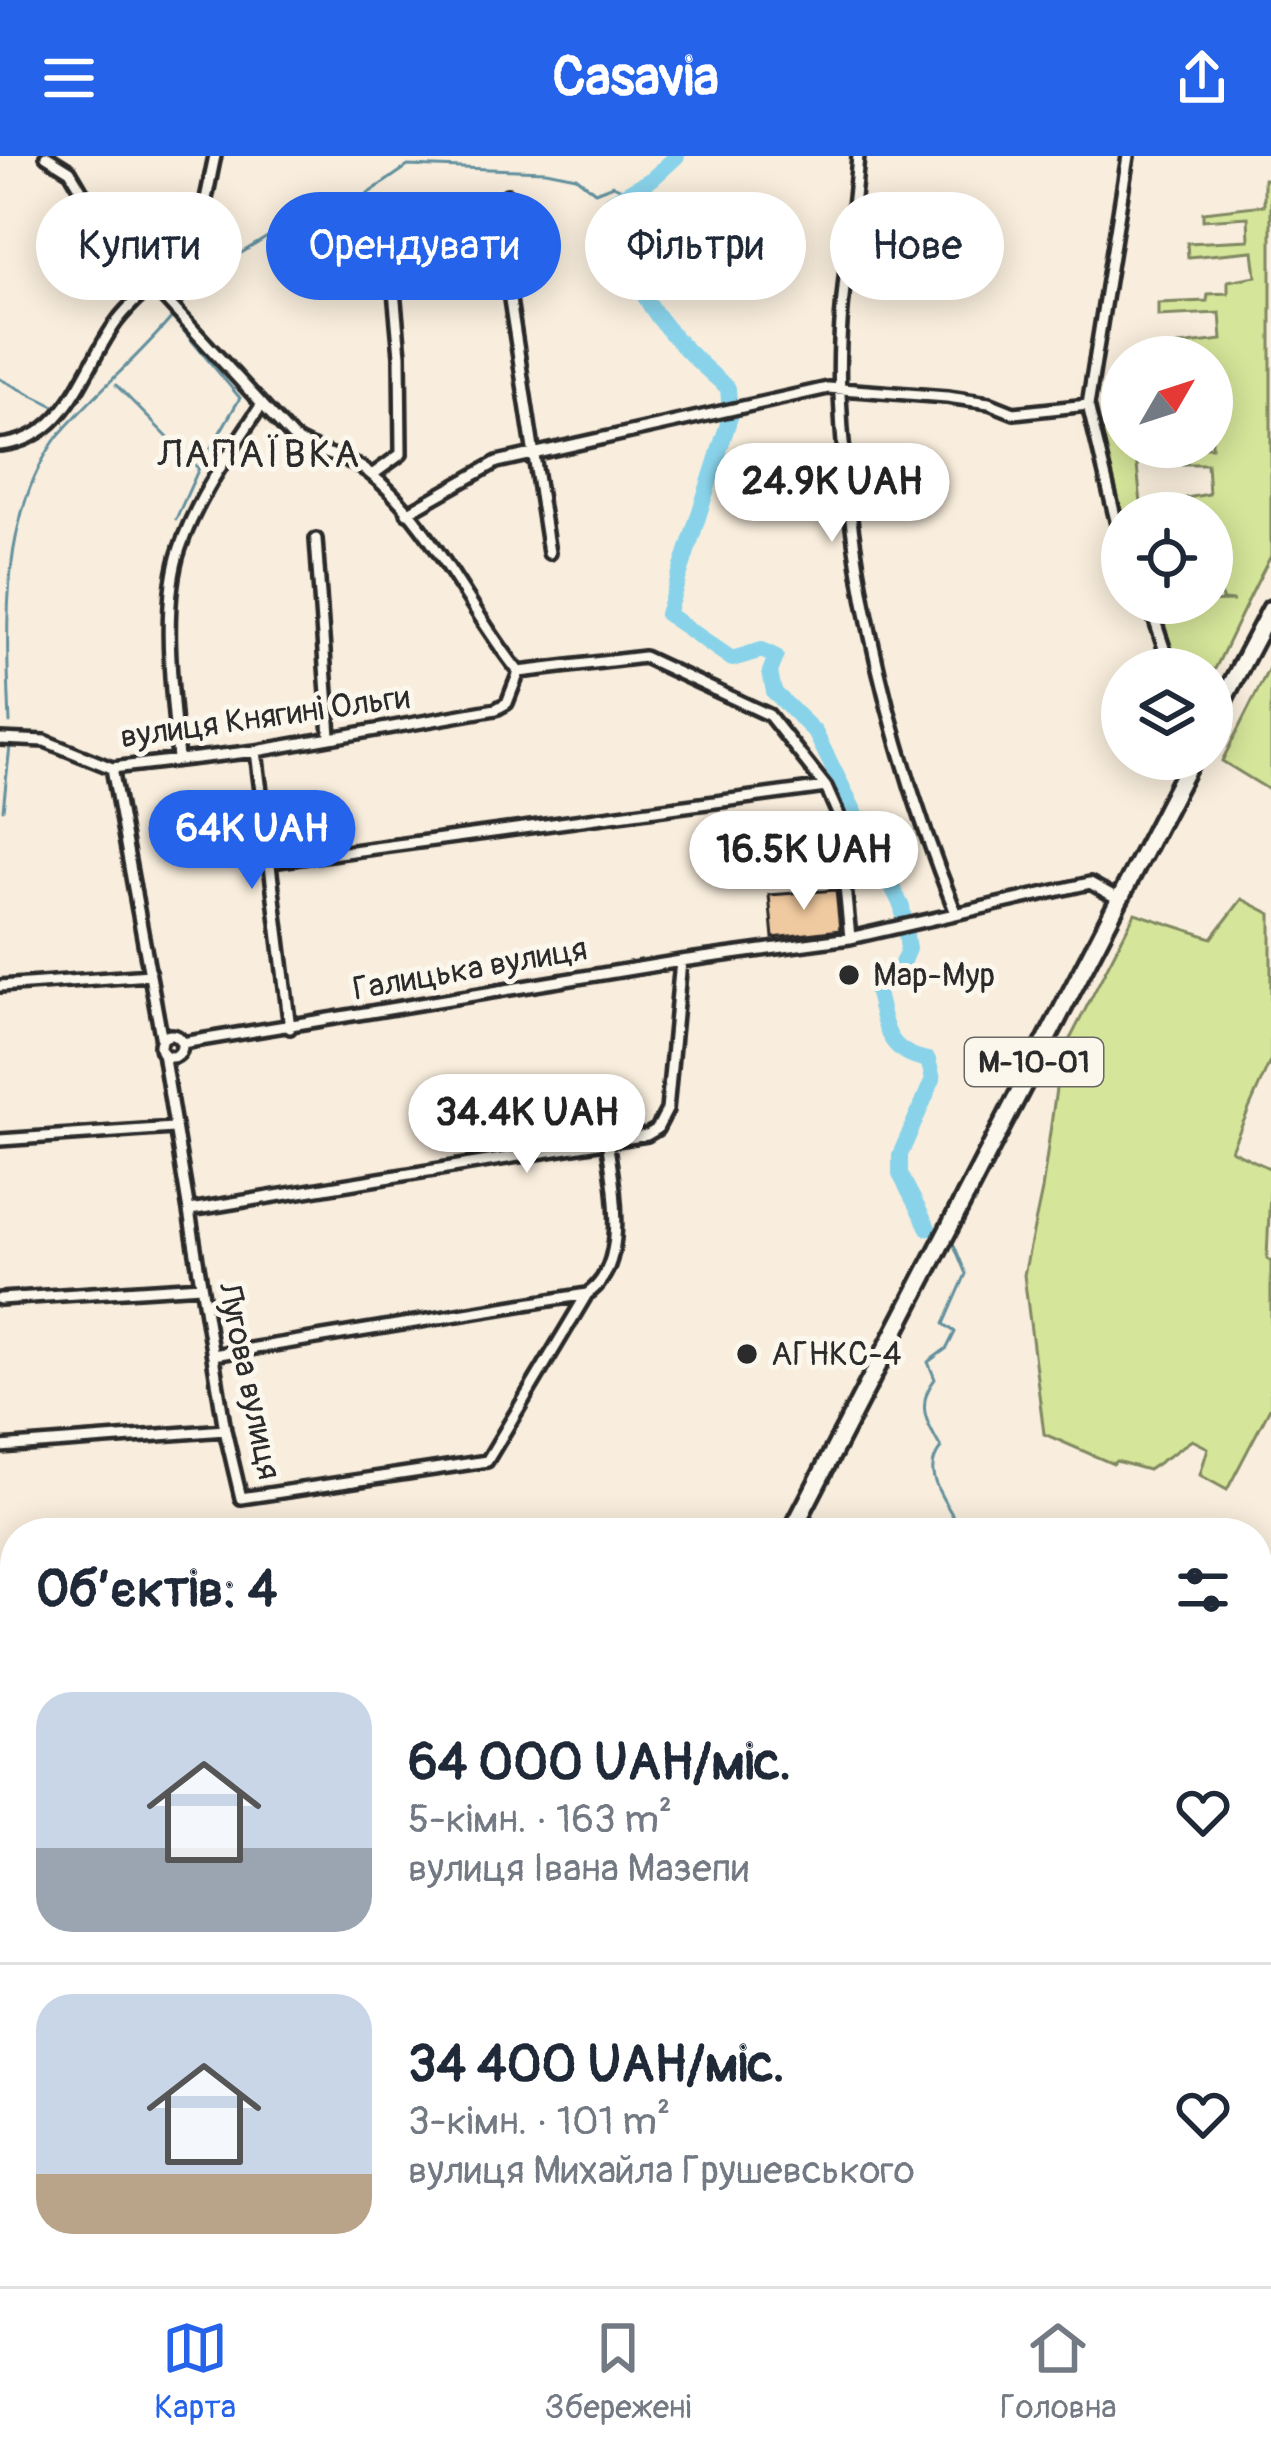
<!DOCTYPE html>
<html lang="uk">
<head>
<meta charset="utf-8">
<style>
	body { margin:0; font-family:Pangolin,sans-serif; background:#f6f6f7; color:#1f2937; height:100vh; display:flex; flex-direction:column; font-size:45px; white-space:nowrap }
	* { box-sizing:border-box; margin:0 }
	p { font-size:39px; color:#747a83 }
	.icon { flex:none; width:66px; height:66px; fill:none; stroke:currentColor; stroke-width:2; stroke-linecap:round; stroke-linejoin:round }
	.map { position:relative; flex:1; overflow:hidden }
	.details { position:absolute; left:0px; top:1362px; width:1272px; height:768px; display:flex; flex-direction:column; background:#fff; border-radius:48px 48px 0 0; box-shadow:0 6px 30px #0003 }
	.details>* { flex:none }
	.banner { position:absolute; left:36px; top:36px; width:1200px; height:108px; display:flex; gap:24px }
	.needle { width:78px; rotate:51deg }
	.fabs { position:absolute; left:1101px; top:180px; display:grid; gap:24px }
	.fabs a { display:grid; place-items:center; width:132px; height:132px; border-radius:50%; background:#fff; box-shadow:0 6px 30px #0003; font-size:60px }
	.price { position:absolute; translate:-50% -102px; padding:0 27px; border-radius:42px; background:#fff; color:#222; font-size:39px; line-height:78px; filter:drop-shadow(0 3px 6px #0008) }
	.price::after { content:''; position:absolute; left:50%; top:72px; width:36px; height:27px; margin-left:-18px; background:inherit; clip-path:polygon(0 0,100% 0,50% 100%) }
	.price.selected { background:#2563eb; color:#fff }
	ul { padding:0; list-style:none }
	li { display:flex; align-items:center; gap:36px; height:300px; padding:0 36px }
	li+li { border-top:3px solid #e0e1e3 }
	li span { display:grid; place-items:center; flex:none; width:336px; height:240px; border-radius:36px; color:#555 }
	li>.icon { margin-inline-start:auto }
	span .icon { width:144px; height:144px; fill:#fffc; stroke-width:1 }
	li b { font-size:51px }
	h2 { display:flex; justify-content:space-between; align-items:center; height:144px; padding:0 36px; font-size:51px }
	.chip { padding:0 42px; border-radius:54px; background:#fff; box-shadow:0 6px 30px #0003; font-size:42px; line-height:108px }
	.chip.selected { background:#2563eb; color:#fff }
	header { display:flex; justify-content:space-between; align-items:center; height:156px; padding:0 36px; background:#2563eb; color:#fff; font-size:54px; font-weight:700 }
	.tabs { display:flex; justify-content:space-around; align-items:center; height:168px; border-top:3px solid #e0e1e3; background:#fff; font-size:33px; color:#747a83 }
	.tabs a { display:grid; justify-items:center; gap:6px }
	.tabs .selected { color:#2563eb }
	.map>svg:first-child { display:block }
	.green { fill:#d5e599; stroke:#808862; stroke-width:3 }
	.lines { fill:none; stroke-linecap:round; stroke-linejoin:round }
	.stream { stroke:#63909e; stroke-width:3 }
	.river { stroke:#89d3ea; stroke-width:16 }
	.building { fill:#efc99f; stroke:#2b2b2b; stroke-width:3 }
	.minor-casing { stroke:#2b2b2b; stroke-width:18 }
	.trunk-casing { stroke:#2b2b2b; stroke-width:24 }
	.minor { stroke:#fbf7ec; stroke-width:9 }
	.trunk { stroke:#fbf7ec; stroke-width:15 }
	.rail-casing { stroke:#2b2b2b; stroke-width:8 }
	.rail { stroke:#fbf7ec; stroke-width:3; stroke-dasharray:9; stroke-linecap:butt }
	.poi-dot { fill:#2b2b2b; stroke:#fbf7ec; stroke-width:4.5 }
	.labels { text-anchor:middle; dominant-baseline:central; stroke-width:10; stroke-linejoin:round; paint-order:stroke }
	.shield { fill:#fbf7ec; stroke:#696865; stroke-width:3 }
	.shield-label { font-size:30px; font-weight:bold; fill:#2b2b2b }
	.street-label { font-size:33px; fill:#2b2b2b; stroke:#fbf7ec }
	.poi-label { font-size:33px; fill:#2b2b2b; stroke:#fbf7ec; text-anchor:start }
	.quarter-label { font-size:39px; letter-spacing:3px; fill:#2b2b2b; stroke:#fbf7ec }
</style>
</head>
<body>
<header><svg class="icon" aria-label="menu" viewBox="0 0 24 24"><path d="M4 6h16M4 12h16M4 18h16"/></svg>Casavia<svg class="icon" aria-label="share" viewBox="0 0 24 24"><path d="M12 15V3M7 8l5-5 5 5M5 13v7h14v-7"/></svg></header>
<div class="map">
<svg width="1271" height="2130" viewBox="0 0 1271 2130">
	<rect width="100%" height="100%" fill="#f9eedd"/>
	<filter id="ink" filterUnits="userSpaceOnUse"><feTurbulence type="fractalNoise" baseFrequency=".00833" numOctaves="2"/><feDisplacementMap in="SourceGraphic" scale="24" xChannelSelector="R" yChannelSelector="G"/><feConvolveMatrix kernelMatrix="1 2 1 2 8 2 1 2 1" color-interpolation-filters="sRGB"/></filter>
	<g filter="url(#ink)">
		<path class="green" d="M 1264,23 L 1271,23 L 1271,400 C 1249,440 1233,478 1212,519 L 1212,513 L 1179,513 L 1156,447 L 1234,445 L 1222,444 L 1219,422 L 1212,422 L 1212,357 L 1168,356 L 1187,351 L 1186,342 L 1209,338 L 1207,308 L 1183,308 L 1182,291 L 1212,291 L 1212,201 L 1162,201 L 1161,191 L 1222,184 L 1220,157 L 1158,160 L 1158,147 L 1207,145 L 1208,138 L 1228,137 L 1228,125 L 1256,120 L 1253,95 L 1188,101 L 1187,87 L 1249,84 L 1248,61 L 1203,64 L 1203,56 L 1264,49 Z
			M 1122,273 L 1122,291 L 1135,291 L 1142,357 L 1122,359 L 1101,275 Z
			M 1271,508 L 1271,635 L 1222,605 Z
			M 1242,743 L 1271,758 L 1271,903 L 1231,994 L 1271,1013 L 1267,1102 L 1271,1105 L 1271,1250 L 1227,1334 L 1200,1319 L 1208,1292 L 1192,1284 L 1148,1314 L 1116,1305 L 1113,1308 L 1044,1278 L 1024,1119 L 1042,1034 L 1058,918 L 1068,887 L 1135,757 L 1212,782 Z
			M 1271,1493 L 1271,1664 L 1257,1666 L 1257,1524 Z
			M 15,1823 L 15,1943 L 0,1944 L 0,1824 Z"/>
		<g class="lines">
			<path class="stream" d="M 179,152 L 207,118 L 300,61 L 357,45 L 408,10 L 546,15 L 576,21 L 595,36 L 613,29 L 629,36
				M 172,161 L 240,242 L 199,312 L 176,363
				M 0,223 L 56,251
				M 116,229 L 197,311
				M 10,567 C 6,470 0,361 57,281 C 94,238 137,203 173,160
				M 3,654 L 10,590
				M 947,1377 L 955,1364 C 942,1339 921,1317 941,1292 C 927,1268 915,1248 935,1223 L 928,1206 L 947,1192 L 955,1176 L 944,1168 L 966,1118 L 954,1089
				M 1257,1810 L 1271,1826"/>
			<path class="river" d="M 677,0 L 652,23 L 611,46 C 629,134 660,174 728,232 L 729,245
				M 731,258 L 667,458 L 732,503 L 762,494 L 776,501 L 770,516 L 774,536 L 815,576 L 902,751 L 908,793 L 895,824 L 876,833 C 886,871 885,896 928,904 L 933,923 L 900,999 L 900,1018 L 928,1072"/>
		</g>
		<path class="building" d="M 836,734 L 840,774 L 773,782 L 769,739 Z"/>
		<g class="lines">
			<defs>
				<path id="minor" d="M 46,0 L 70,15 L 110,83 L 292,281 C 315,298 346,299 368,316 C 430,363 469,455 519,516
					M 858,0 C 852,78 836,160 840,239 C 848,418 889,591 956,757
					M 507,39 L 499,56 L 501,85 L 549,397
					M 0,289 C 69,283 83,211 117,165 C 138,137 169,119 188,90 C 205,63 208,30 215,0
					M 372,319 L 401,298 L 400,199 L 386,50
					M 407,357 L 497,306 L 828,232 L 947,241 L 989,247 L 1014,257 L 1088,249
					M 316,383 L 330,580
					M 1122,389 L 1088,249 L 1128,0
					M 1149,447 L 1171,513
					M 519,516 L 644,501 L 769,559 L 826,631 L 838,658 L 850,782
					M 0,583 L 45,585 L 112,612 L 256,595 L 496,553 L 507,547 L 519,516
					M 256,595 L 290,872
					M 178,603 C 173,543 160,449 180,392 C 198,339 232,294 262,248
					M 112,612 L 162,885
					M 271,706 L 826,631
					M 0,830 L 150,819
					M160 890a11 11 0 1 1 22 0a11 11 0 1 1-22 0Z
					M 182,887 L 681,805 L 850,782 L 1090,727 L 1117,742
					M 163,897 L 225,1274 L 241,1342 L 487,1305 L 587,1138
					M 0,984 L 173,972
					M 190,1054 L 647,979 L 657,973 L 667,954 L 681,805
					M 0,1143 L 201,1130
					M 213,1199 L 587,1138 C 631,1109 613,1027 607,984
					M 0,1291 L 225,1274"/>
				<path id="trunk" d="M 1212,565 L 1271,453
					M 791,1377 L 1192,603
					M 400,2130 L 408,2115"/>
			</defs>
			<use href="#minor" class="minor-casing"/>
			<use href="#trunk" class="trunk-casing"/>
			<use href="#minor" class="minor"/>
			<use href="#trunk" class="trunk"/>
			<defs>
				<path id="rail" d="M 1257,1474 L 1271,1436
					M 1257,1670 L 1271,1670
					M 1257,1706 L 1271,1706
					M 0,1785 L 15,1784"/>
			</defs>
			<use href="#rail" class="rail-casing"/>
			<use href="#rail" class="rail"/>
		</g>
	</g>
	<g class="poi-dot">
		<circle cx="849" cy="819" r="12"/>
		<circle cx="747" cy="1198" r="12"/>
	</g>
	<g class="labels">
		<rect class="shield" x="965" y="882" width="138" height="48" rx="9"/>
		<g class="shield-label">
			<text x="1034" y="906">М-10-01</text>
		</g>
		<g class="street-label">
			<text transform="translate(265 561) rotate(-8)">вулиця Княгині Ольги</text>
			<text transform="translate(470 813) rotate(-10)">Галицька вулиця</text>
			<text transform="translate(249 1225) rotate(78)">Лугова вулиця</text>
		</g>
		<g class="poi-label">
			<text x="873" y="819">Мар-Мур</text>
			<text x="771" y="1198">АГНКС-4</text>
		</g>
		<g class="quarter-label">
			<text x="260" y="298">ЛАПАЇВКА</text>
		</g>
	</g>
</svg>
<div class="fabs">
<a><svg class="needle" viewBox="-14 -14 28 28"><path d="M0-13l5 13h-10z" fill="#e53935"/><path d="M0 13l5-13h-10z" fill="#747a83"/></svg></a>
<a><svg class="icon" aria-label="locate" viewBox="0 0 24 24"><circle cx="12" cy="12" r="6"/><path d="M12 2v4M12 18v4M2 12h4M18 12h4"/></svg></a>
<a><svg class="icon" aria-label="layers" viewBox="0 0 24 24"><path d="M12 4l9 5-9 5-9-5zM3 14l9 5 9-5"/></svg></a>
</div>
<b class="price" style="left:832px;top:389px">24.9K UAH</b>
<b class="price selected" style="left:252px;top:736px">64K UAH</b>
<b class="price" style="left:804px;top:757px">16.5K UAH</b>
<b class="price" style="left:527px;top:1020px">34.4K UAH</b>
<div class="banner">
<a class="chip">Купити</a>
<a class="chip selected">Орендувати</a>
<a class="chip">Фільтри</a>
<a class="chip">Нове</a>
</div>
<section class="details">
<h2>Об’єктів: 4<svg class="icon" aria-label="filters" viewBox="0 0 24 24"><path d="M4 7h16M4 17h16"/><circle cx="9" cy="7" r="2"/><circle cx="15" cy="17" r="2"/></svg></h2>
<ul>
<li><span style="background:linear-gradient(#c9d6e8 65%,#9aa5b1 0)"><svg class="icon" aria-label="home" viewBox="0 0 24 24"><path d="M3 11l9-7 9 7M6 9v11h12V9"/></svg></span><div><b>64 000 UAH/міс.</b><p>5-кімн. · 163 m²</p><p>вулиця Івана Мазепи</p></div><svg class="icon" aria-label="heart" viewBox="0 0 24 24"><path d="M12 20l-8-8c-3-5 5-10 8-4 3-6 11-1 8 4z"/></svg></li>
<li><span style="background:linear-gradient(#c9d6e8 75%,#b9a48a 0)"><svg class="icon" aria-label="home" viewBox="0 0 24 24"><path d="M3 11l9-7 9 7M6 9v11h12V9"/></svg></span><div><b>34 400 UAH/міс.</b><p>3-кімн. · 101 m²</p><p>вулиця Михайла Грушевського</p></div><svg class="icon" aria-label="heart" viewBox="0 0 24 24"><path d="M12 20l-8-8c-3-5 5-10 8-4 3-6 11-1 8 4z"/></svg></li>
</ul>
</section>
</div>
<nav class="tabs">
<a class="selected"><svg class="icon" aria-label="map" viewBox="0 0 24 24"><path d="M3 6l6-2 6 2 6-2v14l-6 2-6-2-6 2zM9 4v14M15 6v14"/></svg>Карта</a>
<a><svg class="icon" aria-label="saved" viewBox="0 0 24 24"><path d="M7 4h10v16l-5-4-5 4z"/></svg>Збережені</a>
<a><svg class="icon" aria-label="home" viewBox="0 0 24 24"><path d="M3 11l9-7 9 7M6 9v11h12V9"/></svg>Головна</a>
</nav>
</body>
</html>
